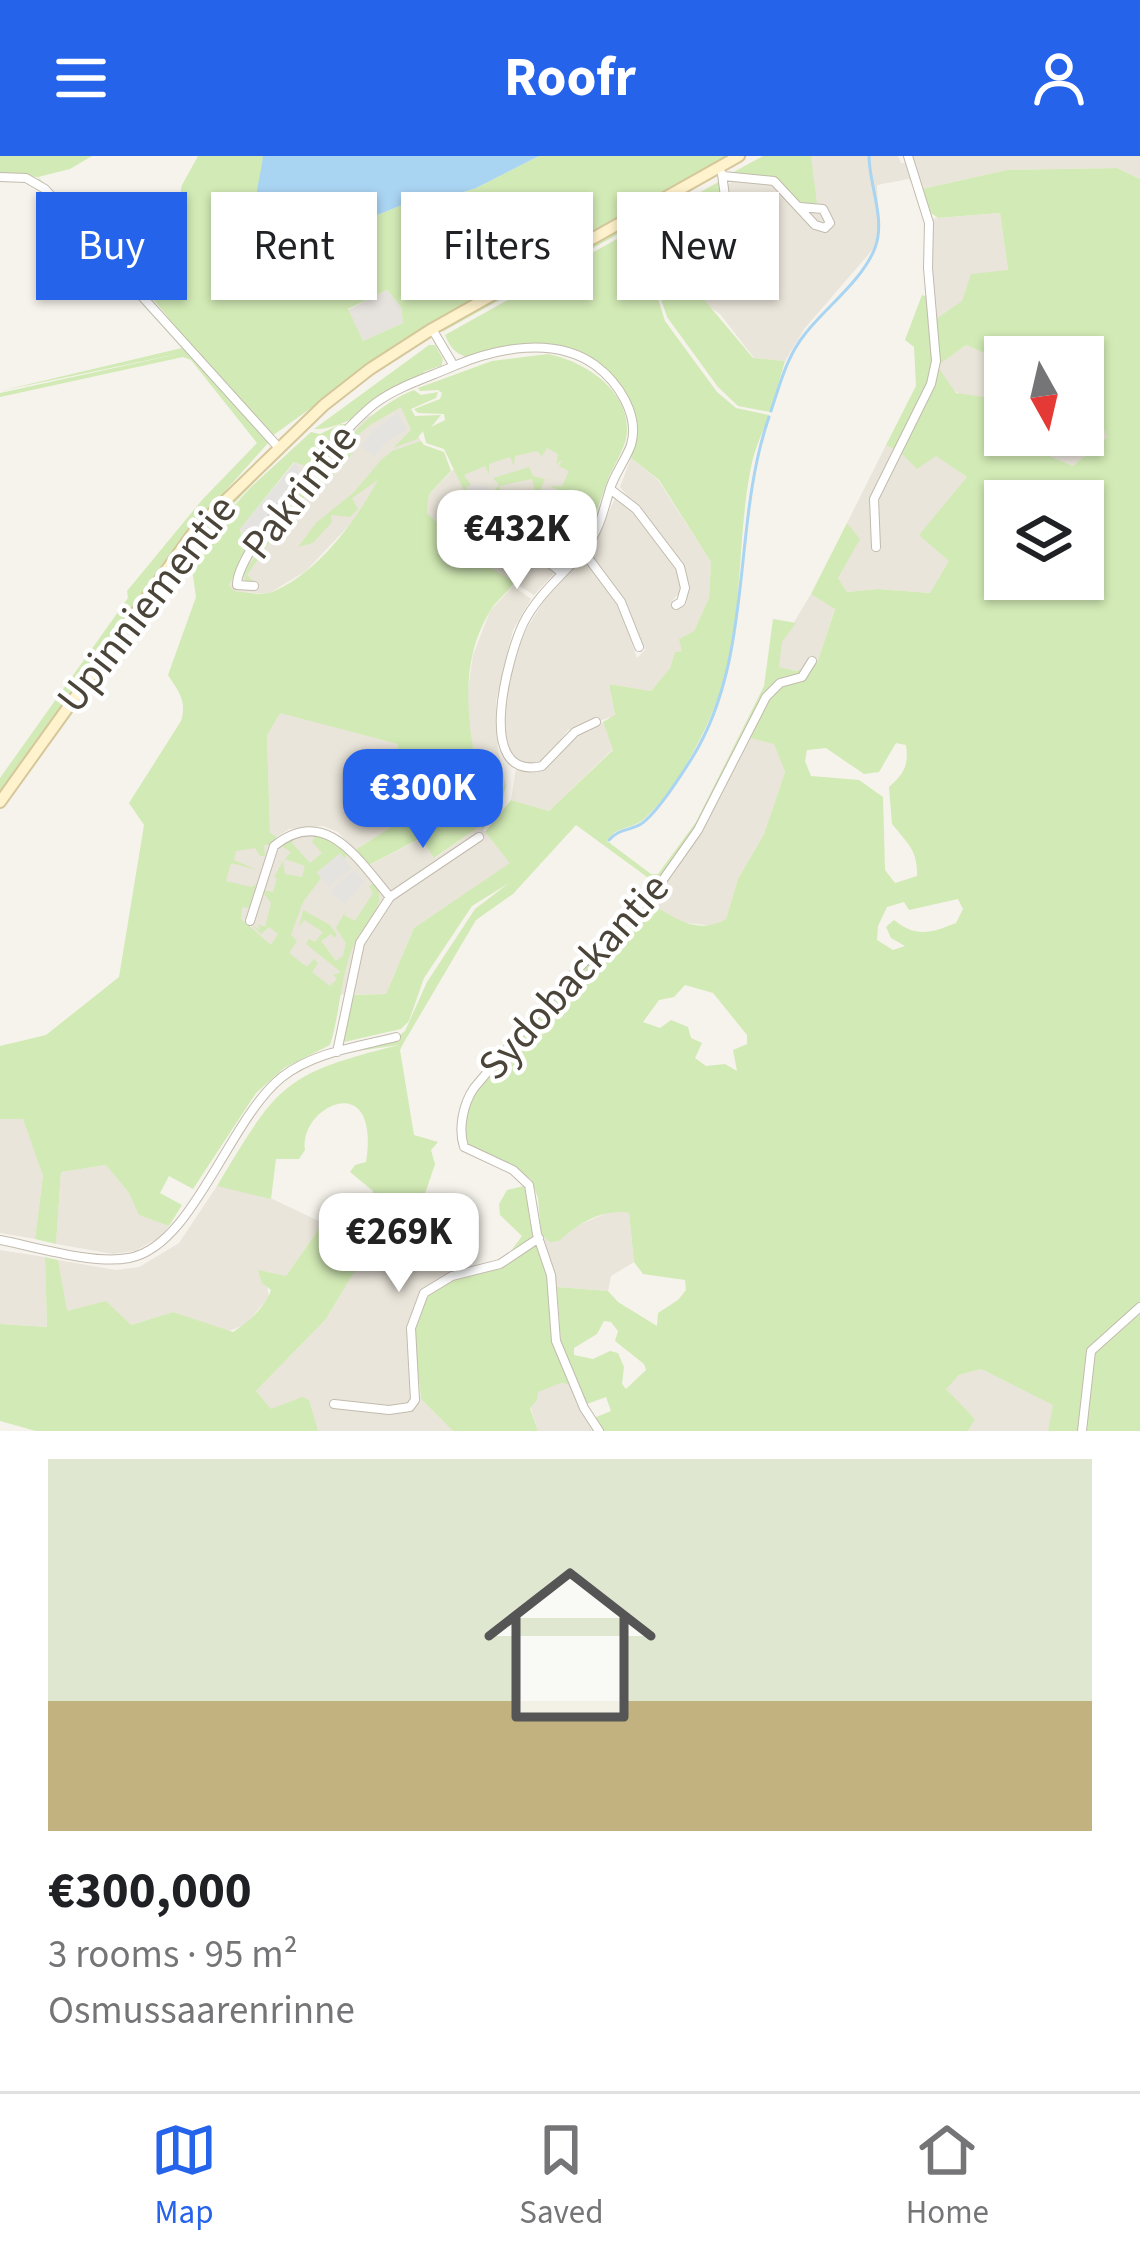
<!DOCTYPE html>
<html lang="en">
<head>
<meta charset="utf-8">
<style>
	body { margin:0; font-family:"Source Sans 3",sans-serif; background:#f2f2f2; color:#202124; height:100vh; display:flex; flex-direction:column; font-size:45px; white-space:nowrap }
	* { box-sizing:border-box; margin:0 }
	p { font-size:39px; color:#757577 }
	.icon { flex:none; width:66px; height:66px; fill:none; stroke:currentColor; stroke-width:2; stroke-linecap:round; stroke-linejoin:round }
	.map { position:relative; height:1275px; overflow:hidden }
	.side { display:flex; flex-direction:column; background:#fff; flex:1 }
	.side>* { flex:none }
	.banner { position:absolute; left:36px; top:36px; width:1068px; height:108px; display:flex; gap:24px }
	.needle { width:78px; rotate:172deg }
	.tools { position:absolute; left:984px; top:180px; display:grid; gap:24px }
	.tools a { display:grid; place-items:center; width:120px; height:120px; border-radius:0px; background:#fff; box-shadow:0 3px 9px #0004; font-size:60px }
	.price { position:absolute; translate:-50% -102px; padding:0 27px; border-radius:24px; background:#fff; color:#222; font-size:39px; line-height:78px; filter:drop-shadow(0 3px 6px #0008) }
	.price::after { content:''; position:absolute; left:50%; top:72px; width:36px; height:27px; margin-left:-18px; background:inherit; clip-path:polygon(0 0,100% 0,50% 100%) }
	.price.current { background:#2563eb; color:#fff }
	ul { padding:0; list-style:none }
	li { display:grid; align-content:center; gap:24px; height:636px; padding:0 48px }
	li span { display:grid; place-items:center; height:372px; border-radius:0px; color:#555 }
	li>.icon { margin-inline-start:auto }
	span .icon { width:216px; height:216px; fill:#fffc; stroke-width:1 }
	li b { font-size:51px }
	.chip { padding:0 42px; border-radius:0px; background:#fff; box-shadow:0 3px 9px #0004; font-size:42px; line-height:108px }
	.chip.current { background:#2563eb; color:#fff }
	header { display:flex; justify-content:space-between; align-items:center; height:156px; padding:0 48px; background:#2563eb; color:#fff; font-size:54px; font-weight:700 }
	.dock { display:flex; justify-content:space-around; align-items:center; height:168px; border-top:3px solid #e0e0e0; background:#fff; font-size:33px; color:#757577 }
	.dock a { display:grid; justify-items:center; gap:6px }
	.dock .current { color:#2563eb }
	.map>svg:first-child { display:block }
	.residential { fill:#eae5da }
	.industrial { fill:#e6e2dd }
	.green { fill:#d2eab5; fill-rule:evenodd }
	.parking { fill:#e5e3e0 }
	.water { fill:#a9d4f2 }
	.lines { fill:none; stroke-linecap:round; stroke-linejoin:round }
	.stream { stroke:#a9d4f2; stroke-width:3 }
	.minor-casing { stroke:#c2bbae; stroke-width:10 }
	.secondary-casing { stroke:#d6c79b; stroke-width:14 }
	.minor { stroke:#fff; stroke-width:8 }
	.secondary { stroke:#fff3cd; stroke-width:10 }
	.labels { text-anchor:middle; dominant-baseline:central; stroke-width:9; stroke-linejoin:round; paint-order:stroke }
	.street-label { font-size:42px; fill:#4b4439; stroke:#fff }
</style>
</head>
<body>
<header><svg class="icon" aria-label="menu" viewBox="0 0 24 24"><path d="M4 6h16M4 12h16M4 18h16"/></svg>Roofr<svg class="icon" aria-label="person" viewBox="0 0 24 24"><circle cx="12" cy="8" r="4"/><path d="M4 21q1-7 8-7t8 7"/></svg></header>
<div class="map">
<svg width="1140" height="1275" viewBox="0 0 1140 1275">
	<rect width="100%" height="100%" fill="#f6f3ec"/>
	<path class="residential" d="M 782,0 L 898,0 L 901,7 L 907,7 L 913,29 L 909,23 L 877,29 L 879,69 L 874,92 L 805,172 L 785,205 L 754,202 L 720,158 L 685,135 L 715,35 Z
		M 911,0 L 1140,0 L 1140,23 L 1117,12 L 1007,14 L 922,33 Z
		M 1000,57 L 1008,115 L 933,165 L 927,63 Z
		M 966,189 L 991,200 L 998,244 L 965,241 L 948,231 L 940,219 L 937,210 Z
		M 401,247 L 421,285 L 385,313 L 358,360 L 306,415 L 268,438 L 234,435 L 229,429 L 251,388 L 242,382 L 240,373 L 295,306 L 304,308 L 350,268 Z
		M 1083,257 L 1099,261 L 1107,281 L 1073,310 L 1021,288 L 1019,279 L 1083,279 Z
		M 559,280 L 585,309 L 593,367 L 570,400 L 534,439 L 476,403 L 427,357 L 429,338 L 462,305 Z
		M 886,289 L 905,298 L 936,299 L 967,321 L 950,344 L 950,404 L 931,437 L 878,433 L 847,436 L 838,422 L 859,383 L 847,367 Z
		M 631,302 L 658,324 L 711,406 L 709,442 L 694,475 L 680,483 L 683,495 L 675,496 L 670,512 L 651,535 L 609,528 L 615,560 L 568,574 L 542,608 L 530,610 L 515,605 L 507,590 L 505,566 L 510,522 L 523,479 L 546,441 L 583,403 L 615,440 L 637,502 L 645,494 L 623,445 L 589,400 L 615,342 L 628,350 L 678,413 L 682,434 L 672,445 L 676,453 L 686,449 L 688,431 L 681,408 L 620,331 Z
		M 513,430 L 531,443 L 513,474 L 496,545 L 498,593 L 506,629 L 481,634 L 465,554 L 473,499 L 490,455 Z
		M 811,438 L 835,452 L 817,507 L 796,515 L 778,511 L 782,486 Z
		M 279,556 L 399,588 L 396,668 L 355,694 L 338,676 L 323,670 L 289,673 L 277,681 L 270,678 L 267,578 Z
		M 603,566 L 613,593 L 549,655 L 511,644 L 516,612 L 533,616 L 545,612 L 576,579 Z
		M 750,582 L 774,587 L 785,616 L 764,678 L 738,723 L 726,763 L 715,770 L 679,766 L 648,745 L 672,720 L 697,680 Z
		M 480,670 L 511,707 L 414,772 L 386,838 L 330,839 L 211,754 L 230,680 L 256,688 L 280,689 L 299,679 L 318,679 L 341,690 L 362,713 L 422,682 L 435,702 Z
		M 23,962 L 43,1020 L 35,1083 L 0,1077 L 0,963 Z
		M 106,1009 L 129,1037 L 140,1059 L 169,1070 L 160,1081 L 135,1095 L 113,1098 L 56,1088 L 61,1016 Z
		M 217,1030 L 266,1040 L 323,1067 L 286,1120 L 265,1118 L 269,1141 L 245,1169 L 226,1176 L 173,1156 L 131,1169 L 66,1155 L 58,1104 L 116,1114 L 139,1111 L 179,1087 Z
		M 614,1054 L 629,1057 L 634,1106 L 611,1120 L 608,1135 L 557,1131 L 541,1079 L 550,1086 L 574,1071 Z
		M 430,1073 L 445,1078 L 461,1097 L 465,1114 L 416,1214 L 421,1243 L 453,1275 L 318,1275 L 294,1244 L 271,1254 L 256,1235 L 326,1163 L 356,1113 L 401,1079 Z
		M 0,1094 L 45,1101 L 47,1171 L 0,1168 Z
		M 981,1213 L 1054,1249 L 1048,1275 L 968,1275 L 975,1263 L 945,1233 L 959,1219 Z
		M 561,1227 L 573,1229 L 596,1275 L 538,1275 L 530,1249 L 538,1235 Z"/>
	<path class="industrial" d="M 387,134 L 401,151 L 403,167 L 363,185 L 348,154 Z"/>
	<path class="green" d="M 0,0 L 92,0 L 70,13 L 38,21 L 122,108 L 121,112 L 37,21 L 0,17 Z
		M 198,0 L 263,0 L 271,68 L 277,76 L 291,76 L 305,88 L 422,41 L 454,39 L 476,32 L 539,0 L 730,0 L 427,169 L 272,280 L 244,254 L 139,126 L 151,124 L 174,71 L 182,29 ZM 387,134 L 401,151 L 403,167 L 363,185 L 348,153 Z
		M 763,0 L 811,0 L 817,48 L 802,48 L 776,24 L 730,18 Z
		M 1117,12 L 1140,23 L 1140,1275 L 1048,1275 L 1053,1249 L 981,1213 L 959,1219 L 946,1233 L 975,1263 L 968,1275 L 603,1275 L 594,1262 L 611,1255 L 606,1241 L 587,1248 L 561,1186 L 557,1131 L 608,1135 L 618,1146 L 657,1170 L 658,1157 L 678,1144 L 686,1134 L 685,1124 L 643,1118 L 634,1106 L 629,1057 C 603,1052 577,1068 559,1085 L 550,1086 L 541,1079 L 538,1042 L 531,1023 L 470,994 L 464,978 L 470,944 L 477,933 L 556,841 L 648,745 C 672,761 698,780 726,763 L 738,723 L 764,678 L 785,616 L 774,588 L 750,582 L 767,544 L 704,660 L 658,729 L 576,669 L 513,738 L 476,764 L 403,888 L 400,894 L 414,979 L 438,986 L 431,994 L 435,1008 L 427,1032 L 418,1055 L 401,1079 L 356,1113 L 326,1163 L 256,1235 L 271,1253 L 302,1241 L 309,1244 L 318,1275 L 36,1275 L 0,1265 L 0,1168 L 47,1171 L 45,1101 L 58,1104 L 67,1155 L 106,1145 L 131,1169 L 173,1156 L 233,1176 C 248,1167 265,1151 271,1134 L 262,1127 L 258,1114 L 286,1120 L 323,1067 L 352,1072 L 370,1056 L 373,1035 L 350,1016 L 355,1009 L 366,1006 C 381,910 298,951 305,994 L 299,1003 L 276,1003 L 271,1043 L 217,1030 C 278,929 282,918 399,889 L 344,897 L 395,883 L 405,875 L 427,826 L 475,753 L 509,727 L 472,750 L 424,822 L 409,865 L 401,873 L 344,886 L 350,839 L 386,838 L 414,772 L 510,707 L 485,676 L 511,644 L 549,655 L 613,594 L 603,566 L 615,559 L 609,528 L 651,535 L 670,512 L 675,496 L 682,495 L 679,483 L 694,475 L 709,442 L 711,406 L 659,324 L 631,302 C 648,248 604,190 547,189 C 522,188 497,202 472,201 C 458,201 450,192 445,179 L 626,78 L 621,90 L 652,124 L 665,165 L 717,236 L 736,252 L 769,259 C 764,273 757,288 753,302 C 734,384 747,477 713,555 C 697,592 674,636 644,663 C 631,674 617,669 607,685 L 651,718 L 658,718 L 696,666 L 764,530 L 773,463 L 796,467 L 782,486 L 779,511 L 796,515 L 817,507 L 835,453 L 811,438 L 847,367 L 860,383 L 838,422 L 847,436 L 878,433 L 930,437 L 949,405 L 919,379 L 967,321 L 936,300 L 917,313 L 900,296 L 937,210 L 956,237 L 1005,244 L 1005,279 L 1019,279 L 1021,288 L 1073,310 L 1107,281 L 1099,261 L 1083,257 L 1083,201 L 1005,201 L 1005,241 L 999,240 L 991,200 L 966,189 L 940,208 L 933,165 L 962,145 L 971,118 L 1008,114 L 1000,57 L 938,62 L 931,57 L 922,33 L 1007,14 ZM 1005,345 L 1083,345 L 1083,423 L 1005,423 ZM 896,587 L 906,589 C 909,609 904,618 889,631 L 892,668 C 907,687 918,694 917,720 L 895,727 L 885,714 L 883,641 L 859,624 L 811,620 L 805,605 L 807,594 L 826,592 L 864,618 L 879,616 ZM 958,743 L 963,753 L 956,767 C 931,777 916,782 894,764 L 886,771 L 891,782 L 905,790 L 893,794 L 877,784 L 878,770 L 887,751 L 904,746 L 909,754 ZM 685,829 L 713,837 L 747,879 L 747,888 L 733,894 L 737,915 L 725,908 L 706,910 L 695,902 L 702,887 L 691,882 L 688,871 L 671,864 L 660,872 L 643,866 L 659,844 L 674,841 ZM 604,1165 L 611,1166 L 618,1175 L 615,1185 L 644,1208 L 646,1214 L 626,1233 L 622,1228 L 624,1211 L 618,1197 L 610,1195 L 593,1203 L 574,1199 L 574,1192 L 597,1178 Z
		M 720,25 C 725,51 730,77 710,97 L 714,121 L 696,134 L 753,202 L 785,205 L 770,256 L 738,250 L 718,231 L 667,161 L 655,125 L 631,91 L 640,85 L 633,74 Z
		M 35,30 L 269,286 L 171,396 L 0,638 L 0,622 L 128,442 L 127,435 L 202,344 L 257,287 L 191,204 L 183,201 L 0,241 L 0,237 L 187,196 L 0,235 L 182,192 Z
		M 616,74 L 622,76 L 442,176 L 447,170 Z
		M 922,139 L 928,141 L 934,203 L 929,227 L 896,294 L 886,289 L 916,230 L 914,191 L 905,184 Z
		M 429,189 L 435,189 L 443,203 L 441,213 L 431,217 L 440,210 L 423,216 L 426,218 C 398,236 345,275 314,273 Z
		M 548,198 C 584,205 630,234 627,277 C 625,296 611,311 606,329 C 595,360 587,386 560,408 L 520,379 L 511,366 L 514,364 L 512,367 L 558,401 L 564,392 L 545,376 L 563,388 L 573,375 L 555,362 L 549,369 L 535,356 L 546,359 L 558,334 L 550,330 L 562,330 L 569,315 L 559,310 L 562,304 L 556,308 L 558,298 L 547,292 L 542,300 L 537,295 L 515,300 L 514,310 L 510,301 L 489,308 L 489,318 L 485,310 L 464,319 L 471,329 L 466,332 L 474,337 L 472,342 L 500,363 L 505,361 L 500,366 L 468,343 L 444,293 L 426,287 L 423,275 L 417,283 L 393,292 L 411,274 L 401,251 L 370,269 L 335,298 C 359,270 380,248 414,234 L 421,239 L 438,236 L 436,242 L 411,253 L 415,260 L 441,259 L 431,271 L 445,264 L 444,258 L 418,257 L 414,253 L 440,243 L 442,237 L 438,234 L 420,235 L 418,232 L 492,205 Z
		M 341,268 L 350,268 L 312,312 L 294,306 L 240,373 L 242,382 L 251,388 L 229,429 L 234,435 C 246,436 262,440 272,436 C 318,417 355,366 378,324 L 352,342 L 358,353 L 350,361 L 331,359 L 332,366 L 313,387 L 298,391 L 316,367 L 354,336 L 381,304 L 392,295 L 421,285 L 424,289 L 444,296 L 451,315 L 429,338 L 427,357 L 476,403 L 515,426 C 508,436 497,444 490,455 C 456,511 469,574 481,634 L 506,629 L 501,650 L 483,673 L 480,670 L 434,702 L 421,682 L 369,709 L 355,694 L 396,668 L 398,588 L 280,557 L 267,579 L 270,677 L 277,681 L 270,689 L 264,689 L 265,700 L 260,700 L 255,692 L 236,695 L 234,704 L 257,714 L 231,707 L 226,725 L 251,731 L 256,728 L 249,752 L 242,751 L 241,763 L 271,789 L 278,778 L 269,771 L 261,778 L 252,769 L 260,774 L 258,768 L 265,771 L 271,747 L 261,734 L 273,736 L 277,722 L 274,721 L 283,705 L 285,718 L 302,721 L 305,710 L 285,703 L 291,696 L 280,689 L 294,682 L 292,687 L 310,707 L 322,697 L 312,686 L 315,679 L 331,683 L 348,698 L 344,703 L 340,698 L 317,716 L 321,722 L 303,746 L 291,779 L 297,785 L 289,797 L 307,811 L 314,803 L 318,807 L 312,816 L 330,830 L 337,823 L 333,819 L 341,816 L 306,788 L 309,783 L 315,786 L 323,776 L 304,764 L 299,771 L 303,754 L 330,769 L 337,779 L 334,782 L 331,778 L 321,785 L 336,805 L 343,800 L 346,787 L 336,772 L 346,754 L 344,759 L 355,765 L 373,737 L 369,730 L 374,727 C 390,748 365,766 355,786 C 340,818 341,855 330,889 L 284,912 L 256,937 L 193,1033 L 169,1020 L 160,1037 L 182,1049 L 169,1070 L 139,1059 L 129,1037 L 106,1009 L 61,1016 L 56,1088 L 35,1083 L 43,1020 L 23,963 L 0,963 L 0,890 L 46,879 L 119,821 L 144,669 L 129,647 L 181,565 C 187,545 179,536 168,519 L 196,441 L 190,399 L 251,331 L 311,276 L 320,278 Z
		M 352,290 L 354,295 L 332,320 L 298,346 L 247,419 L 254,426 L 245,426 L 244,416 L 295,343 L 324,315 L 321,313 C 330,303 342,300 352,290 Z
		M 283,296 L 190,394 L 48,591 L 187,391 Z
		M 529,311 L 533,320 L 545,323 L 534,349 L 525,342 L 535,335 L 532,323 L 499,330 L 505,350 L 497,343 L 500,339 L 494,335 L 499,329 L 493,322 Z
		M 528,1029 L 536,1082 L 505,1103 L 522,1080 L 500,1059 L 499,1048 L 507,1034 Z
		M 539,1088 L 550,1130 L 553,1180 L 573,1229 L 561,1227 L 538,1236 L 537,1244 L 530,1252 L 538,1275 L 453,1275 L 421,1243 C 419,1210 400,1148 440,1127 C 457,1118 479,1118 496,1111 C 511,1104 522,1091 539,1088 Z"/>
	<path class="parking" d="M 397,257 L 407,273 L 385,287 L 375,300 L 361,290 L 374,273 Z
		M 295,306 L 302,316 L 252,379 L 240,373 Z
		M 471,329 L 487,330 L 509,353 L 520,352 L 543,370 L 541,374 L 565,391 L 557,401 L 512,367 L 514,364 L 503,356 L 498,361 L 471,342 L 473,338 L 469,339 L 466,331 Z
		M 340,697 L 352,712 L 329,731 L 317,717 Z
		M 354,714 L 365,726 L 345,748 L 333,740 L 331,733 Z"/>
	<path class="water" d="M 263,0 L 539,0 L 476,32 L 454,39 L 422,41 L 305,88 L 297,86 L 291,76 L 277,76 C 248,35 257,47 263,0 Z"/>
	<g class="lines">
		<path class="stream" d="M 233,127 L 271,68
			M 771,255 C 780,228 787,200 805,178 C 826,151 862,125 875,92 C 886,63 869,29 869,0
			M 609,684 C 620,672 629,675 641,668 C 656,658 682,618 692,602 C 755,500 731,371 769,261"/>
		<defs>
			<path id="minor" d="M 722,18 L 728,63 L 718,91 L 739,130
				M 723,20 L 774,25 L 815,69 L 825,72 L 830,67 L 823,53 L 800,51
				M 0,21 L 26,22 L 45,33 L 279,292
				M 432,173 L 454,210 C 497,192 554,180 595,209 C 618,226 640,259 631,289 C 626,303 616,316 611,330 C 604,351 601,371 587,390 C 566,417 539,436 523,468 C 508,500 473,626 542,610 L 575,576 L 596,566
				M 610,333 L 636,353 L 680,411 L 685,432 L 681,446 L 676,449
				M 502,370 L 561,416
				M 876,391 L 874,343 L 931,228 L 936,205 L 928,112 L 929,67 L 908,0
				M 583,395 L 621,446 L 639,491
				M 254,430 L 237,429 C 236,394 346,268 377,246 C 399,230 429,221 454,210
				M 390,741 L 479,681
				M 250,765 L 274,690 C 326,648 359,705 390,741 L 360,787 L 337,896
				M 0,1084 C 36,1091 94,1109 129,1102 C 193,1091 229,963 282,921 C 314,896 357,891 396,881
				M 334,1248 L 389,1254 L 410,1251 L 415,1244 L 411,1172 L 424,1137 L 452,1120 L 500,1108 L 539,1082
				M 599,1275 L 584,1252 L 556,1185 L 551,1119 L 537,1078 L 529,1029 L 513,1014 L 464,991 C 458,973 463,948 474,932 L 550,842 L 660,728 L 698,674 L 766,541 L 780,527 L 802,521 L 812,505
				M 1082,1275 L 1091,1195 L 1140,1151"/>
			<path id="secondary" d="M 0,646 L 196,373 L 324,249 L 370,213 L 432,173 L 739,0"/>
		</defs>
		<use href="#minor" class="minor-casing"/>
		<use href="#secondary" class="secondary-casing"/>
		<use href="#minor" class="minor"/>
		<use href="#secondary" class="secondary"/>
	</g>
	<g class="labels">
		<g class="street-label">
			<text transform="translate(300 336) rotate(-52)">Pakrintie</text>
			<text transform="translate(147 448) rotate(-52)">Upinniementie</text>
			<text transform="translate(574 821) rotate(-48)">Sydobackantie</text>
		</g>
	</g>
</svg>
<div class="tools">
<a><svg class="needle" viewBox="-14 -14 28 28"><path d="M0-13l5 13h-10z" fill="#e53935"/><path d="M0 13l5-13h-10z" fill="#757577"/></svg></a>
<a><svg class="icon" aria-label="layers" viewBox="0 0 24 24"><path d="M12 4l9 5-9 5-9-5zM3 14l9 5 9-5"/></svg></a>
</div>
<b class="price" style="left:517px;top:436px">€432K</b>
<b class="price current" style="left:423px;top:695px">€300K</b>
<b class="price" style="left:399px;top:1139px">€269K</b>
<div class="banner">
<a class="chip current">Buy</a>
<a class="chip">Rent</a>
<a class="chip">Filters</a>
<a class="chip">New</a>
</div>
</div>
<section class="side">
<ul>
<li><span style="background:linear-gradient(#dfe7d0 65%,#c2b280 0)"><svg class="icon" aria-label="home" viewBox="0 0 24 24"><path d="M3 11l9-7 9 7M6 9v11h12V9"/></svg></span><div><b>€300,000</b><p>3 rooms · 95 m²</p><p>Osmussaarenrinne</p></div></li>
</ul>
</section>
<nav class="dock">
<a class="current"><svg class="icon" aria-label="map" viewBox="0 0 24 24"><path d="M3 6l6-2 6 2 6-2v14l-6 2-6-2-6 2zM9 4v14M15 6v14"/></svg>Map</a>
<a><svg class="icon" aria-label="saved" viewBox="0 0 24 24"><path d="M7 4h10v16l-5-4-5 4z"/></svg>Saved</a>
<a><svg class="icon" aria-label="home" viewBox="0 0 24 24"><path d="M3 11l9-7 9 7M6 9v11h12V9"/></svg>Home</a>
</nav>
</body>
</html>
